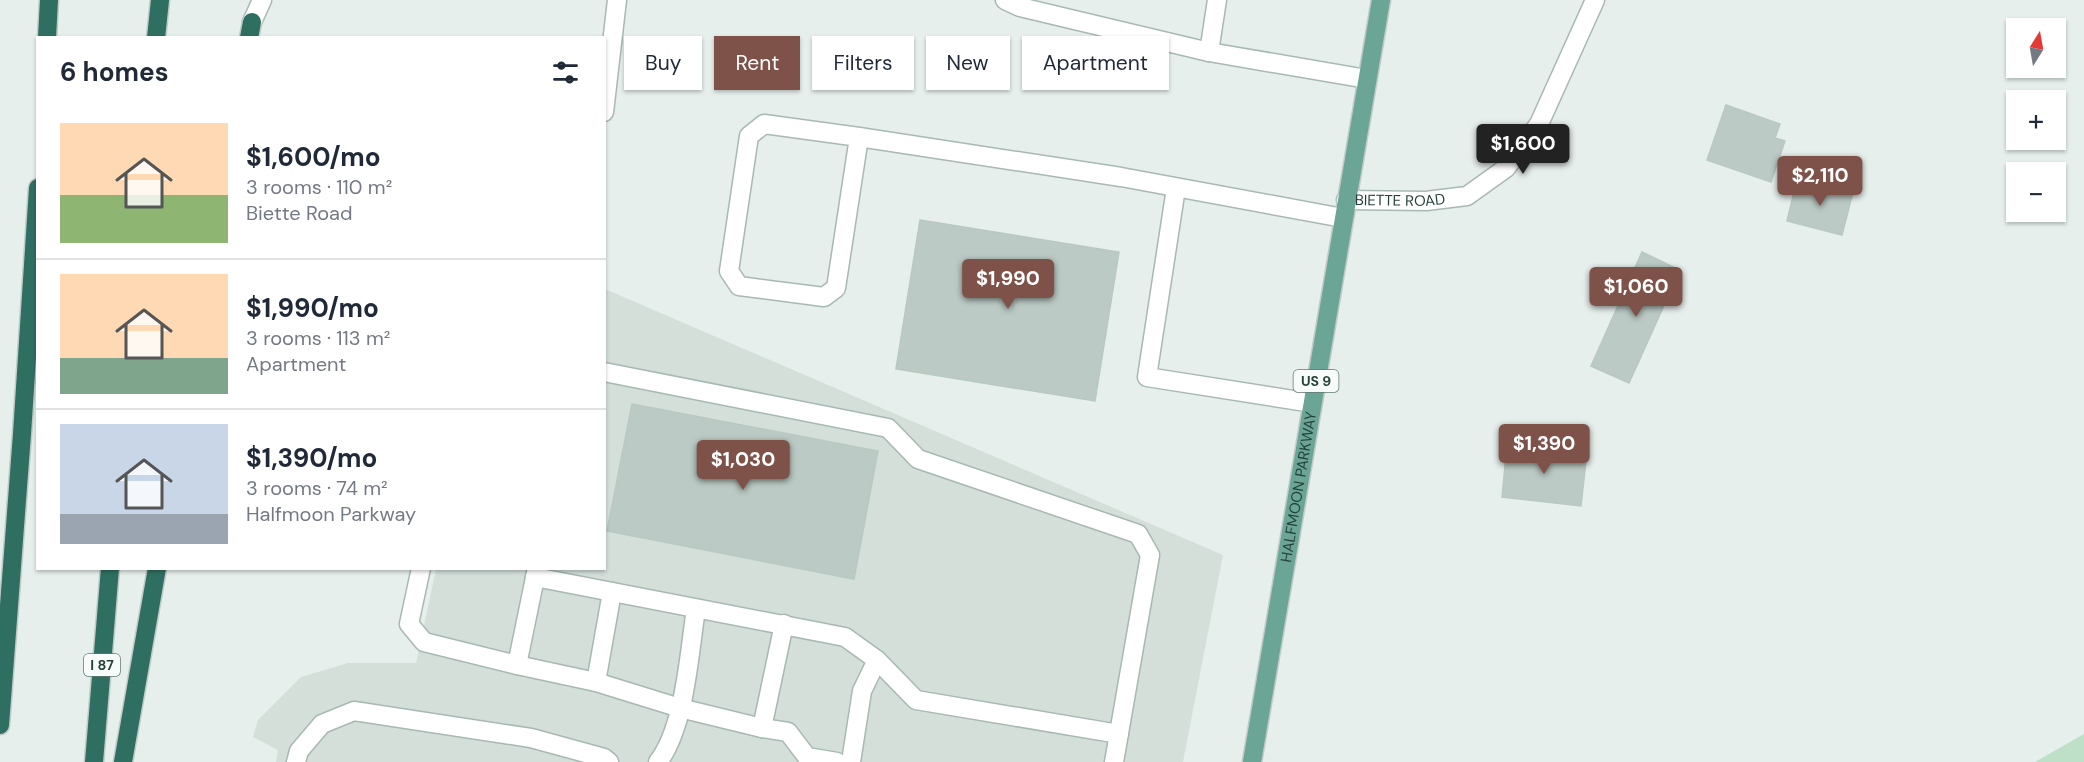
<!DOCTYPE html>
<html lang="en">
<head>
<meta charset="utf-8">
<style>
	body { margin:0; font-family:"DM Sans",sans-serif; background:#f6f6f7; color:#1f2937; height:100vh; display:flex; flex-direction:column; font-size:22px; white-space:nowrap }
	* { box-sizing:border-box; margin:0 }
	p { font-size:20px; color:#747a83 }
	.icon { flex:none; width:33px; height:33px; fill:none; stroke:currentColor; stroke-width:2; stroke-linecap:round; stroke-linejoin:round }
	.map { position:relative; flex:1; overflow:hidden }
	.sheet { position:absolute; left:36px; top:36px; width:570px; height:534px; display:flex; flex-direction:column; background:#fff; border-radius:0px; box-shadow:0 2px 4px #0004 }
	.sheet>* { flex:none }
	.banner { position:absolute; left:624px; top:36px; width:570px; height:54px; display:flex; gap:12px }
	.needle { width:39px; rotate:11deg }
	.buttons { position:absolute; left:2006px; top:18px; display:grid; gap:12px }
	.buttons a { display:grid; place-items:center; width:60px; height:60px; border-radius:0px; background:#fff; box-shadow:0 2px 4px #0004; font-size:30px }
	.price { position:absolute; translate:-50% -51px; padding:0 14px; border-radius:6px; background:#7f5249; color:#fff; font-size:20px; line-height:39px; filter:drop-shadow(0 2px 3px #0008) }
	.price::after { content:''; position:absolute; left:50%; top:36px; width:18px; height:14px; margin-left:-9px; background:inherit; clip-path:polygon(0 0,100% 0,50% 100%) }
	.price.selected { background:#222; color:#fff }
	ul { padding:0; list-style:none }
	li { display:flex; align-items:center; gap:18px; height:150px; padding:0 24px }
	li+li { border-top:2px solid #e0e1e3 }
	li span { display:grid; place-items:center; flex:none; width:168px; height:120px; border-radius:0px; color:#555 }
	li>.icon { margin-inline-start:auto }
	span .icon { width:72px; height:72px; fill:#fffc; stroke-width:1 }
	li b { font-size:26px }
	h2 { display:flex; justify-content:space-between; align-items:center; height:72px; padding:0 24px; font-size:26px }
	.pill { padding:0 21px; border-radius:0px; background:#fff; box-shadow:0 2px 4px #0004; font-size:21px; line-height:54px }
	.pill.selected { background:#7f5249; color:#fff }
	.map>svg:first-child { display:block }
	.built { fill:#d4dfda }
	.green { fill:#bfe0c8 }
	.building { fill:#bbcac4; stroke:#b8c9c2; stroke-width:1.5 }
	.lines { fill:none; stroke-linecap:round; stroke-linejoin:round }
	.minor-casing { stroke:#a8b8b2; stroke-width:21 }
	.major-casing { stroke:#c2cac8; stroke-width:21 }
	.highway-casing { stroke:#c2cac8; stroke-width:21 }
	.minor { stroke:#fff; stroke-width:18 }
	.major { stroke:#6aa596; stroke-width:18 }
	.highway { stroke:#2f6f62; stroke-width:18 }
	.labels { text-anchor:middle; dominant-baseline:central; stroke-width:4.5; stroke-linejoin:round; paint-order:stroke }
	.shield { fill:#f7fbf9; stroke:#637a73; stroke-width:1.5 }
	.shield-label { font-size:14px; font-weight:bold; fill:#24423a }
	.street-label { font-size:15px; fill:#24423a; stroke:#f7fbf9 }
</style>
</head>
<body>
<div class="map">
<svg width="2084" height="762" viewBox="0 0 2084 762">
	<rect width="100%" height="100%" fill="#e6efeb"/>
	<path class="built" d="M 605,289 L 1223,555 L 1183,762 L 276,762 L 278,750 L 253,737 L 258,720 L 301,677 L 348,663 L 416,663 L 436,569 L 604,568 Z"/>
	<path class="green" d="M 2084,734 L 2084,762 L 2035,762 Z"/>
	<path class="building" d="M 1726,105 L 1780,124 L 1775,138 L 1785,141 L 1771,182 L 1707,160 Z
		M 1797,179 L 1853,192 L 1842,235 L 1787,221 Z
		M 920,220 L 1119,252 L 1095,401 L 896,369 Z
		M 1642,252 L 1680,270 L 1629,383 L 1591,366 Z
		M 632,404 L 878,451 L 854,579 L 607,531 Z
		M 1507,444 L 1587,452 L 1581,506 L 1502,497 Z"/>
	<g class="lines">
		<defs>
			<g id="minor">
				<path d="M 1005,0 L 1020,7 L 1209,52 L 1367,79"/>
				<path d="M 252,22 L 262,0"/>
				<path d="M 1209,52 L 1217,0"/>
				<path d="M 604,112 L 617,0"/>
				<path d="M 859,137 L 764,124 L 749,136 L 729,271 L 739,286 L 824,297 L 836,288 L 859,137 L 1121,177 L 1343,218"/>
				<path d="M 1176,188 L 1147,377 L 1312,403"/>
				<path id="s1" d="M 1346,200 L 1426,201 L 1467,196 L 1506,168 L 1539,124 L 1595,0"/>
				<path d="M 604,372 L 888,428 L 918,459 L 1138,534 L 1150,555 L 1114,762"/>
				<path d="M 421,568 L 409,624 L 424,642 L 517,665"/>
				<path d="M 537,568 L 517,665 L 596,682 L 680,708 L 762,728 L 788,732 L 807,757 L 837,762"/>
				<path d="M 535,577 L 845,637 L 877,660 L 916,700 L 1119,734"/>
				<path d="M 596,682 L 612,592"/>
				<path d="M 762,728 L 784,624"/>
				<path d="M 296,762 L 299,751 L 322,724 L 354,711 L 531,738 L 604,758 L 609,762"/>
				<path d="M 658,762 C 685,727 689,654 696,609"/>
				<path d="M 851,762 L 862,691 L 877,660"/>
			</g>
			<g id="major">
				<path id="s2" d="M 1252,762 L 1381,0"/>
			</g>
			<path id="highway" d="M 47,38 L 49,0
				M 156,38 L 160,0
				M 249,38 L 252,22
				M 0,725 L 22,434 L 38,188
				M 94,762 L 110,568
				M 123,762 L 157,568"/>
		</defs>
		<use href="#minor" class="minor-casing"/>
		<use href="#major" class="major-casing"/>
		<use href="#highway" class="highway-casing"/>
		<use href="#minor" class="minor"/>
		<use href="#major" class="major"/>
		<use href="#highway" class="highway"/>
	</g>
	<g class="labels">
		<g class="shield">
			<rect x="1293.5" y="370" width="45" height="22" rx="4.5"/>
			<rect x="84" y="654" width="36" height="22" rx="4.5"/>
		</g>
		<g class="shield-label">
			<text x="1316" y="381">US 9</text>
			<text x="102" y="665">I 87</text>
		</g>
		<g class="street-label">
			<text stroke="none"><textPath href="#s1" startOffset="54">BIETTE ROAD</textPath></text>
			<text stroke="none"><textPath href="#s2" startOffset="279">HALFMOON PARKWAY</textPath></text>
		</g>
	</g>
</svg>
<div class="buttons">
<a><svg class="needle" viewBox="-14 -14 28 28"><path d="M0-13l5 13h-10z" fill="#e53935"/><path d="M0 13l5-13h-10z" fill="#747a83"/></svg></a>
<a>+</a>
<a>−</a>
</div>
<b class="price selected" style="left:1523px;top:175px">$1,600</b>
<b class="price" style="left:1820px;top:207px">$2,110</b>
<b class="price" style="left:1008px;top:310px">$1,990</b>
<b class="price" style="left:1636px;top:318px">$1,060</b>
<b class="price" style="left:1544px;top:475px">$1,390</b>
<b class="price" style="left:743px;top:491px">$1,030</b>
<div class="banner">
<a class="pill">Buy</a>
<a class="pill selected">Rent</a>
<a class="pill">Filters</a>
<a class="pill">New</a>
<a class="pill">Apartment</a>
</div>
<section class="sheet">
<h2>6 homes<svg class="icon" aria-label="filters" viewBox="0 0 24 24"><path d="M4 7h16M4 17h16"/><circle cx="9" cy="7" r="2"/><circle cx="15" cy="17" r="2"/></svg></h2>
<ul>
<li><span style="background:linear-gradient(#ffd9b3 60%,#8fb573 0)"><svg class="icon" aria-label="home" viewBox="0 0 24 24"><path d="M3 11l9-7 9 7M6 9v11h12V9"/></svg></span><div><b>$1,600/mo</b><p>3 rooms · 110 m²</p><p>Biette Road</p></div></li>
<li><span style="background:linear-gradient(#ffd9b3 70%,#7fa58c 0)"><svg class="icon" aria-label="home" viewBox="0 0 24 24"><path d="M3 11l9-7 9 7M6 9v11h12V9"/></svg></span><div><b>$1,990/mo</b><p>3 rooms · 113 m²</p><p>Apartment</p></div></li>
<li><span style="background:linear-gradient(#c9d6e8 75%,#9aa5b1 0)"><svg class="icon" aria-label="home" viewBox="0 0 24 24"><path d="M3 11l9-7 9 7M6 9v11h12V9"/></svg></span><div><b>$1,390/mo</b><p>3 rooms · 74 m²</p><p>Halfmoon Parkway</p></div></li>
</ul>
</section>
</div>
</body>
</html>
